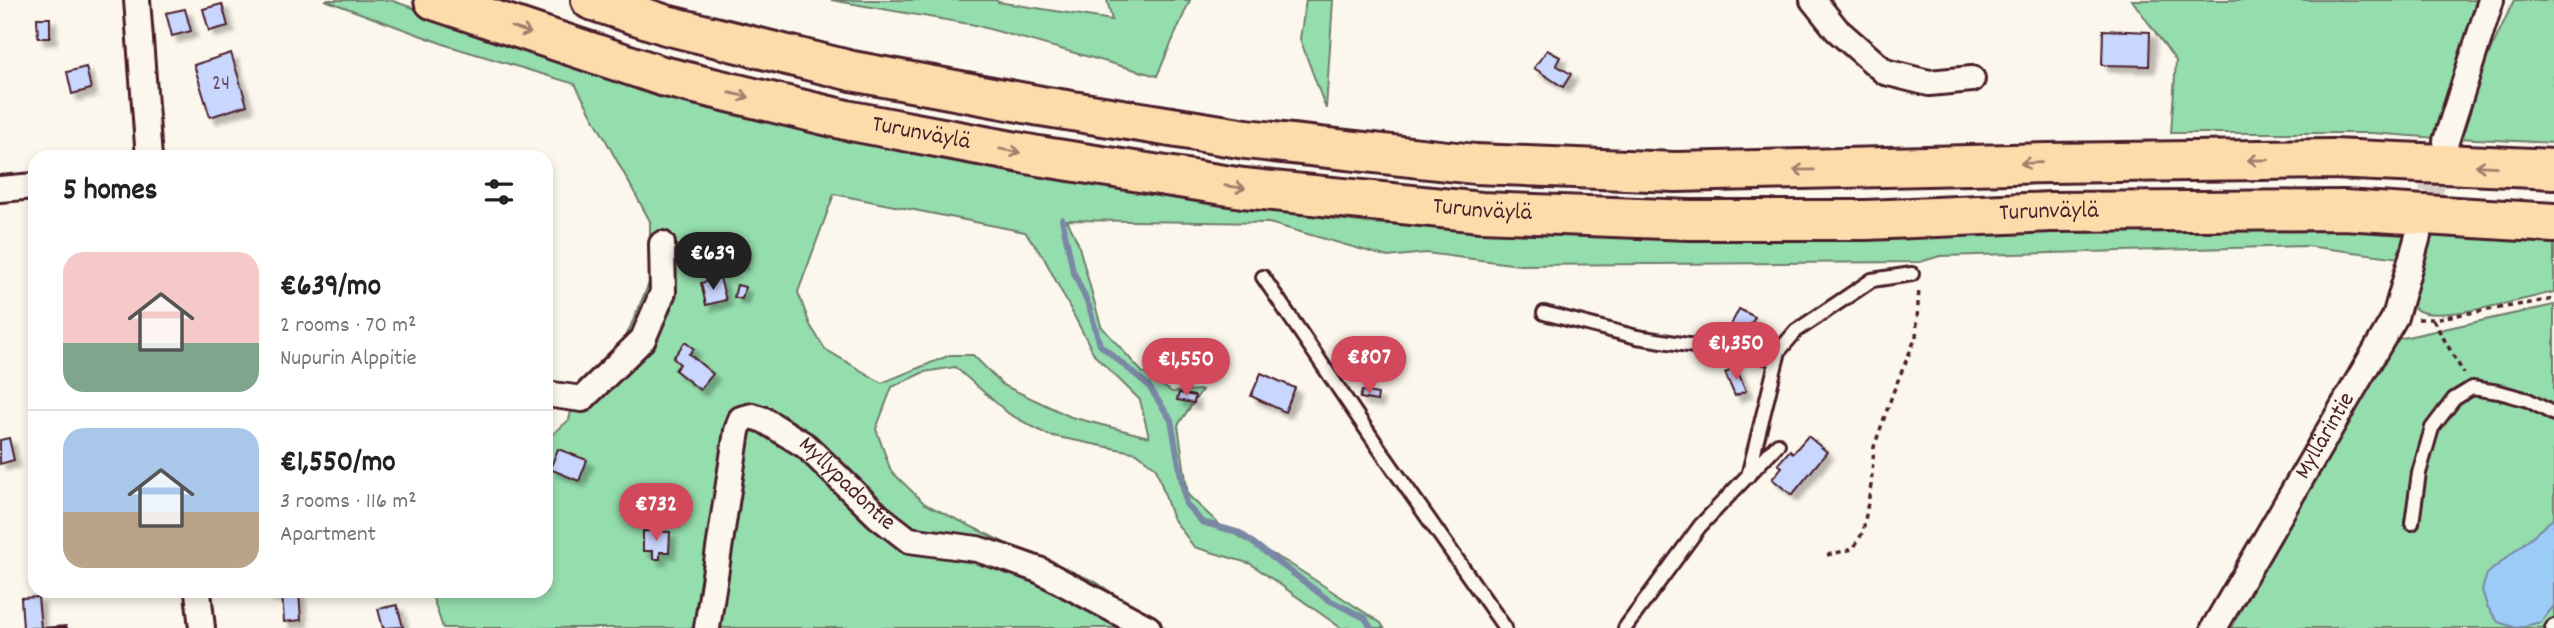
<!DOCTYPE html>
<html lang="en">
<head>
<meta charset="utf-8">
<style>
	body { margin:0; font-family:Dekko,sans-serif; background:#f2f2f2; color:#222; height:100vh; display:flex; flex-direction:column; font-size:26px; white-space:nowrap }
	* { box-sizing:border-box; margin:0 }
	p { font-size:23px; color:#767676 }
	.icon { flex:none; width:38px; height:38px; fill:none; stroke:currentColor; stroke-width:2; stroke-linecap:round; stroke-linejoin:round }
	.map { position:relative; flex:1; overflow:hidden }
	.side { position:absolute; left:28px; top:150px; width:525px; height:448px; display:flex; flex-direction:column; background:#fff; border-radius:21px; box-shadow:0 4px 10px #0003 }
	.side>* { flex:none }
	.price { position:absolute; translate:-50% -60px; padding:0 16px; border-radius:24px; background:#d1495b; color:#fff; font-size:23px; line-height:46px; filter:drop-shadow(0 2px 4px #0008) }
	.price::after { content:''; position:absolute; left:50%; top:42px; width:21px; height:16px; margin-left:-10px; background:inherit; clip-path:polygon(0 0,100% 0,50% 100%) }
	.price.on { background:#222; color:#fff }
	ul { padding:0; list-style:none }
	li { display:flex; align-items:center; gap:21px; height:175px; padding:0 35px }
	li+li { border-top:2px solid #e0e0e0 }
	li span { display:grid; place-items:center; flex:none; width:196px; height:140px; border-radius:21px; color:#555 }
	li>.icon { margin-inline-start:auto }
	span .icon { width:84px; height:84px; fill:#fffc; stroke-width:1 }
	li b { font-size:30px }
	h2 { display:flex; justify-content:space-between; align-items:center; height:84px; padding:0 35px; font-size:30px }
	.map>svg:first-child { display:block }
	.green { fill:#94ddad; stroke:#6f7e6c; stroke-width:2; fill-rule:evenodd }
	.water { fill:#9accf6; stroke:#7a87a5; stroke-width:2 }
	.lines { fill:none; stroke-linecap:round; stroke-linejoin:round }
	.stream { stroke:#7a87a5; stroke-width:6 }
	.building { fill:#c9d6fd; stroke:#4a1f2b; stroke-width:2; filter:url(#shadow) }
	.minor-tunnel { stroke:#d8ccc5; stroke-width:24; stroke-dasharray:24 12; stroke-linecap:butt }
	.service-casing { stroke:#4a1f2b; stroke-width:18 }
	.minor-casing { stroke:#4a1f2b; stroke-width:30 }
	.motorway-casing { stroke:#4a1f2b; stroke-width:44 }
	.path { stroke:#4a1f2b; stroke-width:3.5; stroke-dasharray:5 5; stroke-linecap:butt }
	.service { stroke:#fbf7ec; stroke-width:12 }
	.minor { stroke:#fbf7ec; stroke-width:24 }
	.motorway { stroke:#fddcac; stroke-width:38 }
	.oneway { stroke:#a47e6c }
	.labels { text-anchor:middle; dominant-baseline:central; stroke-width:5; stroke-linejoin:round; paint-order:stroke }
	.number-label { font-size:21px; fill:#6a4d60 }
	.street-label { font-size:24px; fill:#4a1f2b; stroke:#fbf7ec }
</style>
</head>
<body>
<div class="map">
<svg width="2554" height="628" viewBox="0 0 2554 628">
	<defs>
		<filter id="shadow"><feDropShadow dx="6" dy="6" stdDeviation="2" flood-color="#0004"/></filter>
	</defs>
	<rect width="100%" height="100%" fill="#fbf7ec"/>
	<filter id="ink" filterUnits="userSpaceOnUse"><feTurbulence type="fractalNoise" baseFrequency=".0143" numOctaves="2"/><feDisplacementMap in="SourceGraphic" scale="14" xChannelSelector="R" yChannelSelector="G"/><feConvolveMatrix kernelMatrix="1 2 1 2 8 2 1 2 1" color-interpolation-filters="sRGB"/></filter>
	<g filter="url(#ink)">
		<path class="green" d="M 325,0 L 390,0 L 548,54 L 822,133 L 979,165 L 1159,196 L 1367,223 L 1644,238 L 1849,235 L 2072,226 L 2409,230 L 2400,258 L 2306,246 L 1940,256 L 1920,262 L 1519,265 L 1426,253 L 1388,257 L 1269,223 L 1067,220 L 1078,243 L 1101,326 L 1142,372 L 1172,392 L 1202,390 L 1178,425 L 1188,495 L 1223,528 L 1287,562 L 1381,623 L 1384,628 L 1341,628 L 1251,564 L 1194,547 L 1172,517 L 1156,468 L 1137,453 L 1048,435 L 1009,414 L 955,367 L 924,372 L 892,387 L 876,429 L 891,471 L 925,504 L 1005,543 L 1094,581 L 1165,628 L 443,628 L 431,592 L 546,592 L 546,440 L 569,420 L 578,383 L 626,337 L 650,281 L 650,221 L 575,84 L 449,46 ZM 834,194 L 1025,232 L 1044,258 L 1095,356 L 1140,400 L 1149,437 L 1071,417 L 1003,385 L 973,355 L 950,355 L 882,383 L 825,349 L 810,325 L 798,292 Z
			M 831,0 L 996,0 L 998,2 L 1112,20 L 1107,0 L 1190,0 L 1157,76 L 975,25 Z
			M 1306,0 L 1333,0 L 1326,109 L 1300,39 Z
			M 2132,0 L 2480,0 L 2437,138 L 2372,133 L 2171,133 L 2176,61 Z
			M 2514,0 L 2554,0 L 2554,143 L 2457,138 L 2467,101 Z
			M 2425,231 L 2554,239 L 2554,292 C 2526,298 2442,322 2419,311 C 2418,311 2411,305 2410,304 Z
			M 2554,305 L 2554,628 L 2220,628 L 2389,341 Z"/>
		<path class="water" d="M 2554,518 L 2554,606 L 2541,622 L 2516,628 L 2498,622 L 2487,606 L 2482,590 L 2487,574 Z"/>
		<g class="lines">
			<path class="stream" d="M 1062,219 L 1073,271 L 1089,306 L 1100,345 L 1148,385 L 1171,420 L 1186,504 L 1202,522 L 1240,533 L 1327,599 L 1365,618 L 1371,628"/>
		</g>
		<path class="building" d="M 222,4 L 228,26 L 209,31 L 203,9 Z
			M 185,9 L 191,31 L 172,36 L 166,13 Z
			M 37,18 L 50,18 L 50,38 L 38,38 Z
			M 2103,30 L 2150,32 L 2149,66 L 2102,65 Z
			M 1547,50 L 1560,57 L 1556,65 L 1571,74 L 1563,87 L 1534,68 Z
			M 231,53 L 247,105 L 210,117 L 194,65 Z
			M 86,67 L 91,89 L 72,94 L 67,72 Z
			M 734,243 L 745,246 L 741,264 L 730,261 Z
			M 720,278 L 726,300 L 706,305 L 701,283 Z
			M 737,285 L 745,287 L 742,299 L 734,297 Z
			M 1739,309 L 1755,317 L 1739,346 L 1724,338 Z
			M 685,342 L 694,349 L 689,354 L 713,374 L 700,390 L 675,370 L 680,364 L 673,358 Z
			M 1736,368 L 1746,391 L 1735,396 L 1725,373 Z
			M 1261,373 L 1295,388 L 1285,412 L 1251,396 Z
			M 1362,391 L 1378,394 L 1377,401 L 1360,398 Z
			M 1179,393 L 1195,396 L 1194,403 L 1177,400 Z
			M 1808,436 L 1827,452 L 1792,495 L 1772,479 L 1782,467 L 1778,464 L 1790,450 L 1793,453 Z
			M 9,438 L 14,460 L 0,464 L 0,440 Z
			M 558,449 L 587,460 L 579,481 L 550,469 Z
			M 643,531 L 670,532 L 669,552 L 660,552 L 660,559 L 653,559 L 653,551 L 643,551 Z
			M 268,592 L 299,592 L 301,620 L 284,622 L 282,594 L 268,595 Z
			M 38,597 L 41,628 L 66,626 L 67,628 L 23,628 L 21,598 Z
			M 397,605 L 403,627 L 383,628 L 378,609 Z"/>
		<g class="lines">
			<path class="minor-tunnel" d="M 2420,228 L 2443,152"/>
			<defs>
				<path id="service" d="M 1263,277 L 1383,454 L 1505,628
					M 1544,313 L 1637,337 L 1777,359
					M 1748,476 L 1779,351 L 1796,331 L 1872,280 L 1912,274
					M 2412,523 L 2419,473 L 2432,428 L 2454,399 L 2472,388 L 2499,392 L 2528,400 L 2554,414
					M 1625,628 L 1700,526 L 1778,444
					M 2552,628 L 2554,626"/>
				<g id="minor">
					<path d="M 137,0 L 149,158"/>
					<path d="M 1813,0 L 1837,30 L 1885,72 L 1929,83 L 1972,79"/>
					<path d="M 2446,141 L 2491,0"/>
					<path d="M 0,189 L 35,186"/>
					<path d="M 546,394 L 582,399 L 643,339 L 663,292 L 662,244"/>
					<path d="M 198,592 L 202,628"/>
					<path id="s1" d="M 707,628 L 737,431 L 741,419 L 752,416 L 764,420 L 806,446 L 878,516 L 909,540 L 977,549 L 1005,558 L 1039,570 L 1148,628"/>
					<path id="s2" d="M 2214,628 L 2395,317 L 2418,236"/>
				</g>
				<g id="motorway">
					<path id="s3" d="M 434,0 L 662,76 L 846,120 L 1038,156 L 1243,188 L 1481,212 L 1690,220 L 1866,220 L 2051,212 L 2344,210 L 2554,223"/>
					<path d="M 591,0 L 666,25 L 852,71 L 1041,106 L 1246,139 L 1475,164 L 1676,172 L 2049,163 L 2332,159 L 2554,169"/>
				</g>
			</defs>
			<use href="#service" class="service-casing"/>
			<use href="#minor" class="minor-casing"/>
			<use href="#motorway" class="motorway-casing"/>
			<path class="path" d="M 2418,319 L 2433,319 L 2554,299
				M 2433,320 L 2464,374
				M 1827,555 L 1853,549 L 1863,532 L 1871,485 L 1874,447 L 1894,390 L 1916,337 L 1919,288"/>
			<use href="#service" class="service"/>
			<use href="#minor" class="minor"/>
			<use href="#motorway" class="motorway"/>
		</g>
		<defs><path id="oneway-shaft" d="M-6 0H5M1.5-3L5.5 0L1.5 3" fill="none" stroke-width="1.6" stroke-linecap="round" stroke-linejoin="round" transform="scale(1.75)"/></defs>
		<g class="oneway">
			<use href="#oneway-shaft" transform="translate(521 30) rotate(18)"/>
			<use href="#oneway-shaft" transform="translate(739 95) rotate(13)"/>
			<use href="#oneway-shaft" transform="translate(1010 151) rotate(11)"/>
			<use href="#oneway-shaft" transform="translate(2258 160) rotate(179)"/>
			<use href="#oneway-shaft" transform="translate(2031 163) rotate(178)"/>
			<use href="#oneway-shaft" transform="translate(2486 166) rotate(-177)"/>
			<use href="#oneway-shaft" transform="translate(1804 170) rotate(179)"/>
			<use href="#oneway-shaft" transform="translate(1235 187) rotate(8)"/>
		</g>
	</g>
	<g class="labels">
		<g class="number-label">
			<text x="221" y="85">24</text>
		</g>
		<g class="street-label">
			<text stroke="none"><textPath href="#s3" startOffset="506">Turunväylä</textPath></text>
			<text stroke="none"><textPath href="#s3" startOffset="1073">Turunväylä</textPath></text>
			<text stroke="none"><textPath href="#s3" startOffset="1640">Turunväylä</textPath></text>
			<text stroke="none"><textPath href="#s2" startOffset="222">Myllärintie</textPath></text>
			<text stroke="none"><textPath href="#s1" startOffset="341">Myllypadontie</textPath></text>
		</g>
	</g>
</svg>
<b class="price on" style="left:713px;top:292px">€639</b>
<b class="price" style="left:1736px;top:382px">€1,350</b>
<b class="price" style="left:1369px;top:396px">€807</b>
<b class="price" style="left:1186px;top:398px">€1,550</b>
<b class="price" style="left:656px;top:543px">€732</b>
<section class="side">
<h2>5 homes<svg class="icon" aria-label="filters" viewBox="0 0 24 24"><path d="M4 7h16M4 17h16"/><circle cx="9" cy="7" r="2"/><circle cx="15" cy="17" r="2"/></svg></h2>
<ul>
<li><span style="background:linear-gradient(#f6c9c9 65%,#7fa58c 0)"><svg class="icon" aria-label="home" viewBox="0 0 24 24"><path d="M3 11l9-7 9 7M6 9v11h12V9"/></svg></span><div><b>€639/mo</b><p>2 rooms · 70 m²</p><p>Nupurin Alppitie</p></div></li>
<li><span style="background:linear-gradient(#a9c7e8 60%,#b9a48a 0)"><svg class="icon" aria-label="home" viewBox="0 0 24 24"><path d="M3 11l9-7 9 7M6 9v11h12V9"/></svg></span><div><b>€1,550/mo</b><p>3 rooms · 116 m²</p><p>Apartment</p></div></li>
</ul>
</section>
</div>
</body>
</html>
